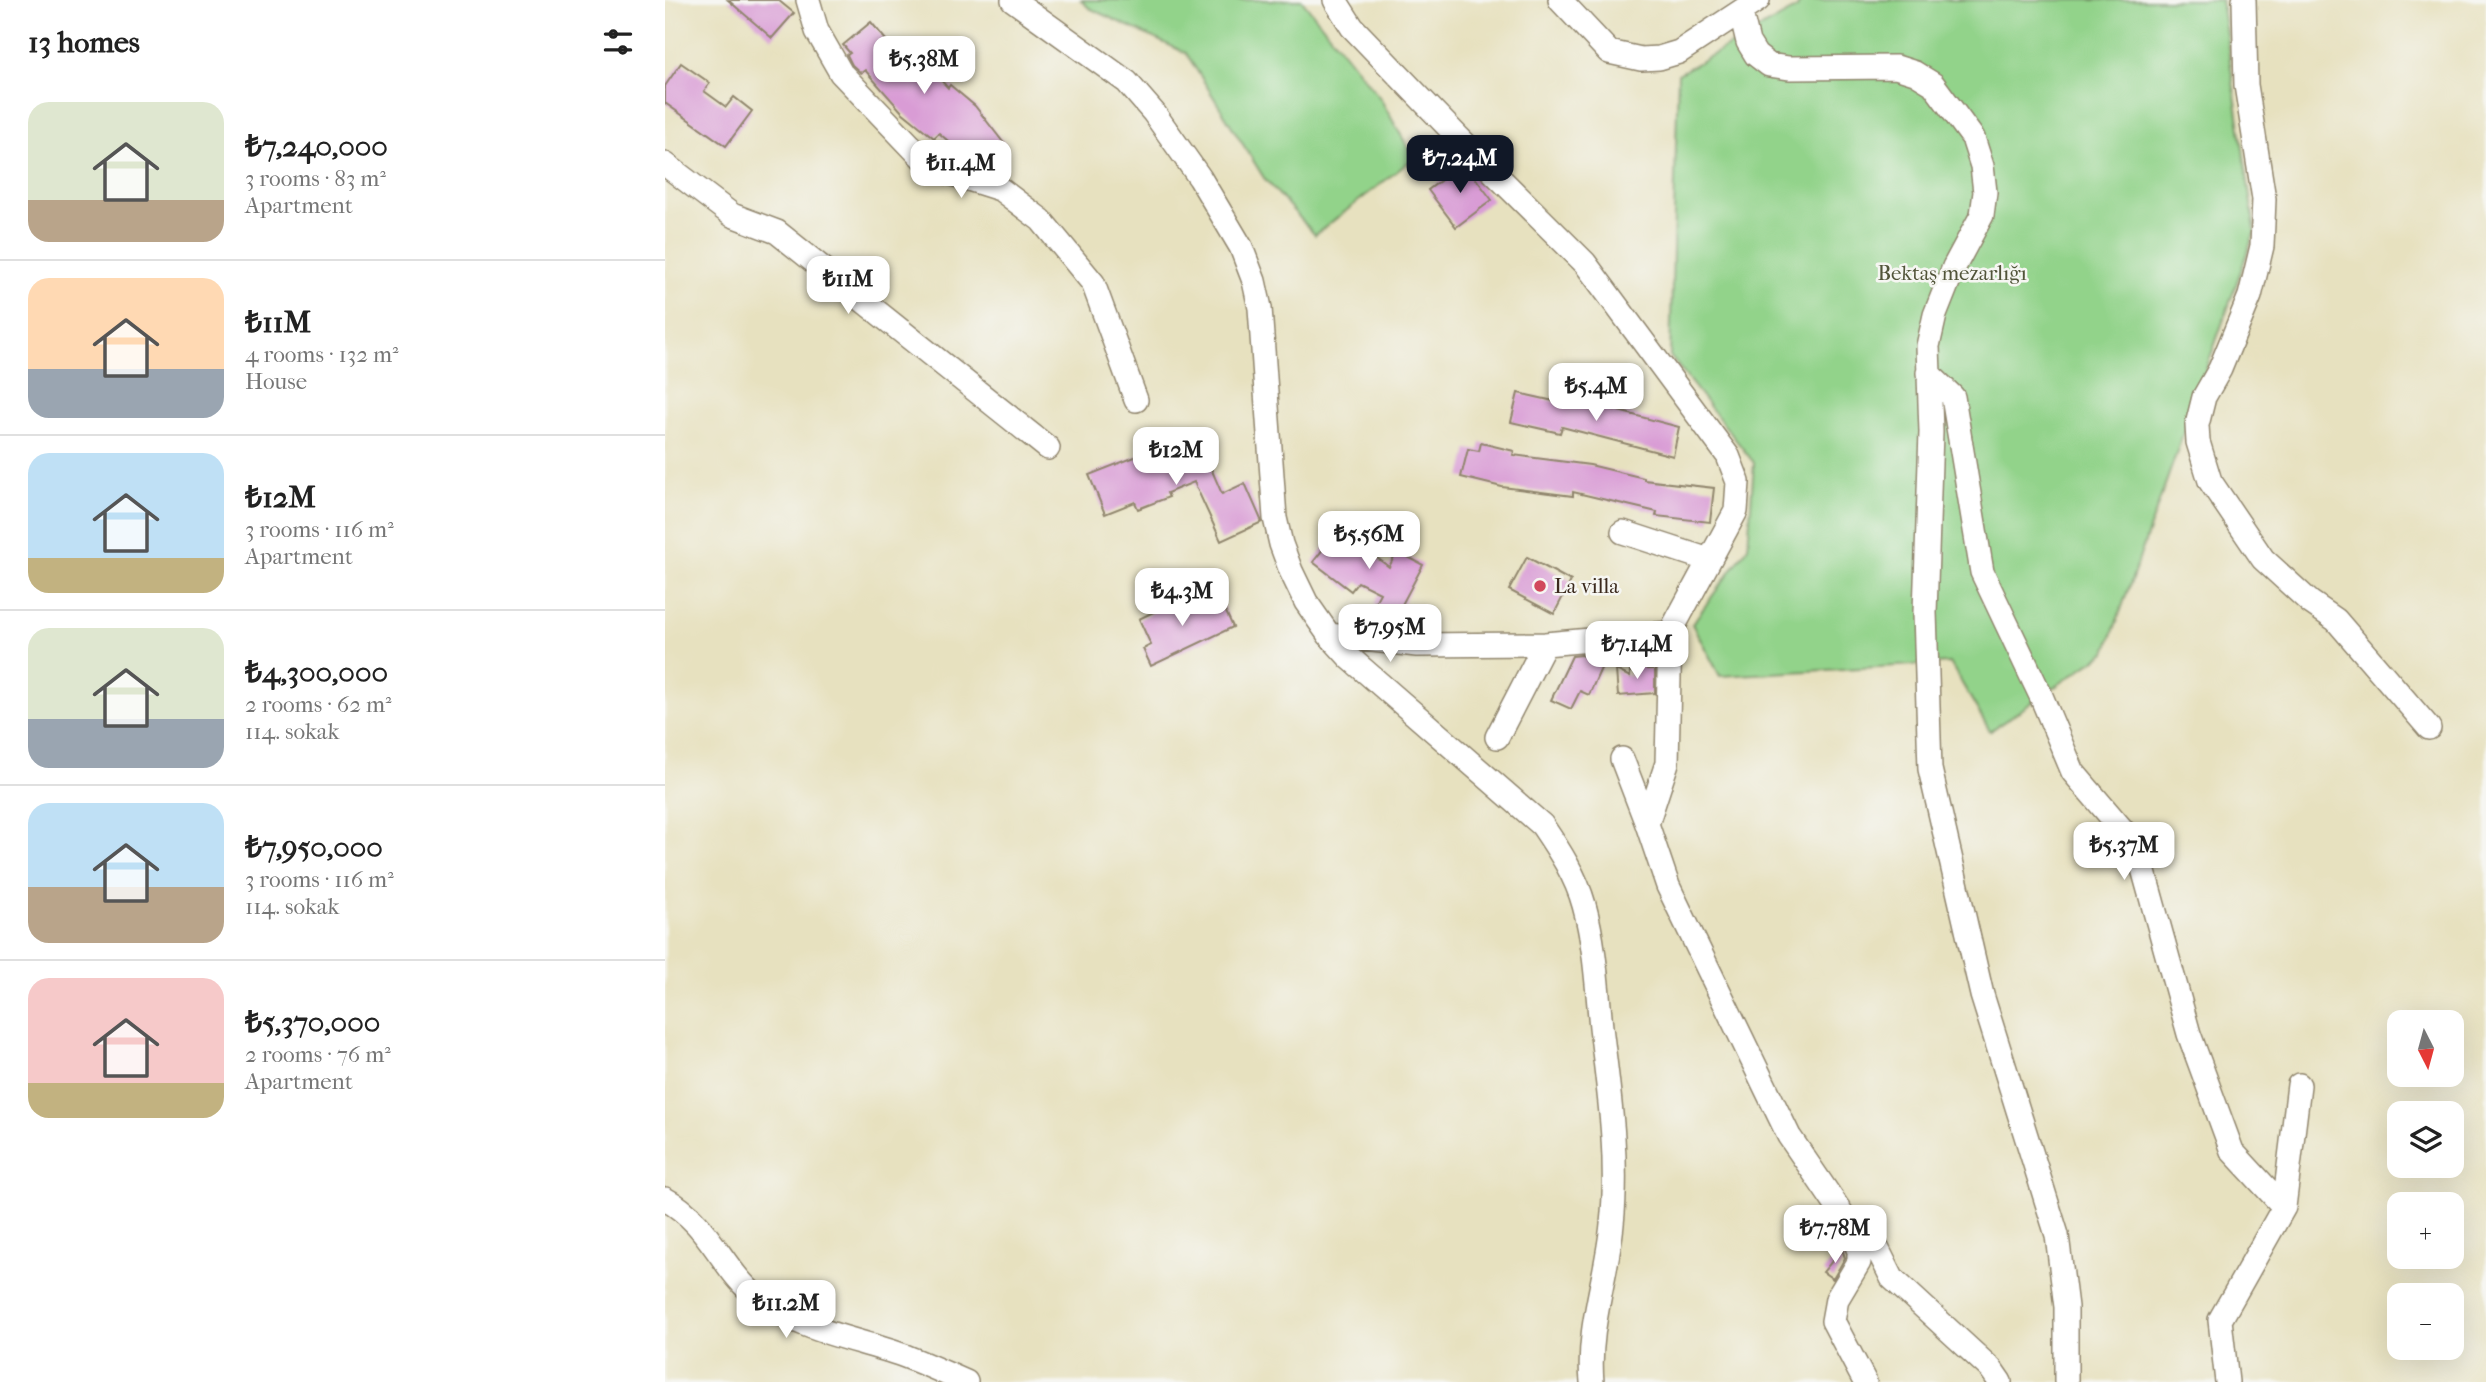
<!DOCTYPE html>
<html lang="en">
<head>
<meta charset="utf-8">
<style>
	body { margin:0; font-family:"IM FELL French Canon",serif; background:#f6f6f6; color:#222; height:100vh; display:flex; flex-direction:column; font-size:26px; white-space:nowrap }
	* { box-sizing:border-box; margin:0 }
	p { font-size:23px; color:#767676 }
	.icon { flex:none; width:38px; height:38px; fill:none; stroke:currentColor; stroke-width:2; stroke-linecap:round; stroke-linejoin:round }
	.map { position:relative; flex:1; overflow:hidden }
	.panel { display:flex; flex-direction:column; background:#fff; width:665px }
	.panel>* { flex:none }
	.needle { width:46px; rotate:174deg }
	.buttons { position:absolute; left:1722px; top:1010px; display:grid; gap:14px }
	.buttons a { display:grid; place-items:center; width:77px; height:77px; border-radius:14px; background:#fff; box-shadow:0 7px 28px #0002; font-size:35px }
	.price { position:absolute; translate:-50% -60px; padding:0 16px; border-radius:14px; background:#fff; color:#222; font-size:23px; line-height:46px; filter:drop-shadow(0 2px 4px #0008) }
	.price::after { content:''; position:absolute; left:50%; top:42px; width:21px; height:16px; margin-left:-10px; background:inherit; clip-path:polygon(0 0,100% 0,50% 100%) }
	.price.on { background:#111827; color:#fff }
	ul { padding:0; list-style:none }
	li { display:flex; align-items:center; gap:21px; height:175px; padding:0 28px }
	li+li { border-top:2px solid #e0e0e0 }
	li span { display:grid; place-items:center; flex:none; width:196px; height:140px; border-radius:21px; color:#555 }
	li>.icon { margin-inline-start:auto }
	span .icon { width:84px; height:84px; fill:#fffc; stroke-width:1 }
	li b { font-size:30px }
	h2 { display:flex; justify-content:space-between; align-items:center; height:84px; padding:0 28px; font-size:30px }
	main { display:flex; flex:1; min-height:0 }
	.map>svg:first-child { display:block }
	.green { fill:#92d38a; stroke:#667e54; stroke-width:2 }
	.building { fill:#d99cd5 }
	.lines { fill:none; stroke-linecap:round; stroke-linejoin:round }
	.minor-casing { stroke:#91866e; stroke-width:26 }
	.minor { stroke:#fff; stroke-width:23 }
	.poi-dot { fill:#d1495b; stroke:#f6f6f2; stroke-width:2.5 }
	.labels { text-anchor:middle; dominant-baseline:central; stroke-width:5; stroke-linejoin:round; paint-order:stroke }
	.park-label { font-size:21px; fill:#515439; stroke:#f6f6f2 }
	.poi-label { font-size:21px; fill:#3b2a1e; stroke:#f6f6f2; text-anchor:start }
</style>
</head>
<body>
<main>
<section class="panel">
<h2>13 homes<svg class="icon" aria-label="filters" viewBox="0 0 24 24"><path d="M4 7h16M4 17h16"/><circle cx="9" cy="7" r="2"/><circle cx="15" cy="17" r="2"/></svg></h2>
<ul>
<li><span style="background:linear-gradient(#dfe7d0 70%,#b9a48a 0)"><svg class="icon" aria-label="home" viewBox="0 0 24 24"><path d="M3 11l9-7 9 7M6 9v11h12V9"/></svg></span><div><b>₺7,240,000</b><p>3 rooms · 83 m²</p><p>Apartment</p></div></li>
<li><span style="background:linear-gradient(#ffd9b3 65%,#9aa5b1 0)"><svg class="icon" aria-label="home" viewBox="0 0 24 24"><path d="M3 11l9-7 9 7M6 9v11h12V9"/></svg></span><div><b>₺11M</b><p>4 rooms · 132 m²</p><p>House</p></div></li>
<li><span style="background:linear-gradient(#bfe0f5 75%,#c2b280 0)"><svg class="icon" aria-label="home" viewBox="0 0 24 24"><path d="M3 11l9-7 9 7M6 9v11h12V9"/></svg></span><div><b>₺12M</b><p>3 rooms · 116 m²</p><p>Apartment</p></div></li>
<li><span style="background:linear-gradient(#dfe7d0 65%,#9aa5b1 0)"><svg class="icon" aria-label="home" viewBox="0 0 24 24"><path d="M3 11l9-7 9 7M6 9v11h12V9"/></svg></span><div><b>₺4,300,000</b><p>2 rooms · 62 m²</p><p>114. sokak</p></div></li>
<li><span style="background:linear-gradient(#bfe0f5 60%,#b9a48a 0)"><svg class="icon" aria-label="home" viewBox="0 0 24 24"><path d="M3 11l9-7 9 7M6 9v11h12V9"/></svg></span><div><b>₺7,950,000</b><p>3 rooms · 116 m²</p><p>114. sokak</p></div></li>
<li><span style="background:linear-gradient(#f6c9c9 75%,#c2b280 0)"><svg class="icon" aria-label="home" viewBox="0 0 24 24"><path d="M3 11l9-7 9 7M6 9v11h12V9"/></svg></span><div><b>₺5,370,000</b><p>2 rooms · 76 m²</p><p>Apartment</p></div></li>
</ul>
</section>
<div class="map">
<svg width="1821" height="1382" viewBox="0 0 1821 1382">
	<rect width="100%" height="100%" fill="#f6f6f2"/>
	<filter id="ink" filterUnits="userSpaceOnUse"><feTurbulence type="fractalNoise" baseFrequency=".0143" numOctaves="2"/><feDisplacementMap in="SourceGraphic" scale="14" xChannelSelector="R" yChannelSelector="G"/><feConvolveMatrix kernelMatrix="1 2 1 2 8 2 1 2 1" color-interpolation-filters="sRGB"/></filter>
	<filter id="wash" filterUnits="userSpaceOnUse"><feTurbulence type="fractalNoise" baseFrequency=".00686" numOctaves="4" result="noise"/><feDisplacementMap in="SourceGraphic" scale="28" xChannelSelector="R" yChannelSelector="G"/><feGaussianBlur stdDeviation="1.57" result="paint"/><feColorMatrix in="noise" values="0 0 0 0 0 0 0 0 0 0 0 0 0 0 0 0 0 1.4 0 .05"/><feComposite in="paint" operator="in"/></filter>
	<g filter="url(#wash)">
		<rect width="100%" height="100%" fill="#e7e1bf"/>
		<path class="green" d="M 416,0 L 637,0 L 715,98 L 749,158 L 650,235 L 599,178 L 521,53 L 424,8 Z
			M 1136,0 L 1556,0 L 1590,231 L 1441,652 L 1325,731 L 1285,663 L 1055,676 L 1027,624 L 1083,547 L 1089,463 L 1005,356 L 1013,74 L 1132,8 Z"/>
		<g id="blocks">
			<path class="building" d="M 63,0 L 113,0 L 129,13 L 107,38 Z
				M 206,22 L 240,63 L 251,53 L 283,88 L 285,85 L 310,106 L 341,146 L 317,164 L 312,157 L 303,164 L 290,147 L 274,133 L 269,138 L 237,112 L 200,70 L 196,73 L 187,65 L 182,55 L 185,53 L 178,45 Z
				M 16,63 L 45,83 L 39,91 L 61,107 L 69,97 L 87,111 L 61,146 L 0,103 L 0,86 Z
				M 799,163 L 827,200 L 791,227 L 763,190 Z
				M 853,393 L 911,406 L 912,400 L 1014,427 L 1008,456 L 897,427 L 895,433 L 846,422 Z
				M 533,438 L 557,494 L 580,483 L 597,522 L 556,541 L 529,482 L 502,493 L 504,497 L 473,509 L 470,502 L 440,514 L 424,475 L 485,451 L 487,457 Z
				M 816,443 L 849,451 L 848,455 L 925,465 L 979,478 L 979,480 L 1049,488 L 1045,522 L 991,516 L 992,512 L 908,492 L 908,496 L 837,487 L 796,477 L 803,449 L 814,451 Z
				M 674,529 L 724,567 L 732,551 L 758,565 L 731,616 L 709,604 L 715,593 L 693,582 L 686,591 L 648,562 Z
				M 862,557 L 906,581 L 889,614 L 844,590 Z
				M 525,594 L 534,612 L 556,601 L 568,627 L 486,666 L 478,649 L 486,645 L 474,619 Z
				M 917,655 L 938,664 L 924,695 L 915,691 L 906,709 L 886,700 L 907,656 Z
				M 981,662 L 982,669 L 990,669 L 990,693 L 953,696 L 951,670 L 965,677 L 965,663 Z
				M 1177,1249 L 1180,1258 L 1168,1279 L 1158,1272 Z"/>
		</g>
	</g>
	<g filter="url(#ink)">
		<use href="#blocks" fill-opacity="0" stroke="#91866e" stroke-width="2"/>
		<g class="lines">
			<defs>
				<path id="minor" d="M 143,0 L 152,31 L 176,73 L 266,167 L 335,189 L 376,220 L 428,283 L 471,400
					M 348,0 L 462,82 L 489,113 L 535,178 L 576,247 L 589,281 L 595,308 L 610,518 L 616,544 L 626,571 L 641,602 L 664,635 L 685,658 L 877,825 C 894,850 911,876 919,905 C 930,944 932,987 936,1027 C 944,1093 954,1158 947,1224 C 942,1277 922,1328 927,1382
					M 670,0 L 687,27 L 794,138 L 920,263 L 1063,456 L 1073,482 L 1071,511 L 1005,633 L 1002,763 L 982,824 L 1003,886 L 1124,1136 L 1182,1221 L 1204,1232 L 1227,1278 L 1326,1369 L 1335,1382
					M 895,0 L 944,52 L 976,59 L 994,58 L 1014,52 L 1093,0
					M 1579,0 L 1581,85 L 1599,199 L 1597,246 L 1585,296 L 1555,369 L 1539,397 L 1532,425 L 1533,442 L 1545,481 L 1598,559 L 1645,602 L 1671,620 L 1764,728
					M 1076,13 L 1083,42 L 1091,55 L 1104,65 L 1124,68 L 1231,67 L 1250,73 L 1268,84 L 1308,138 L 1317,166 L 1320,192 L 1317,215 L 1289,267 L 1270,315 L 1263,346 L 1266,432 L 1260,613 L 1265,769 L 1317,995 L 1392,1235 L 1401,1307 L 1401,1382
					M 0,164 L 67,215 L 112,232 L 383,448
					M 1263,373 L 1288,397 L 1317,572 L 1376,696 L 1408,772 L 1472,847 L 1524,1034 L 1567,1151 L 1619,1207 L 1555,1320 L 1562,1382
					M 958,532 L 1044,560
					M 664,635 L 752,645 L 880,644 L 1005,633
					M 832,737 L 880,644
					M 957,759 L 982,824
					M 0,1199 C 45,1223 56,1269 94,1299 C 136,1331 188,1338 237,1355 C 259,1363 280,1373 301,1382
					M 1619,1207 L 1634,1085
					M 1182,1221 L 1194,1251 L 1194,1262 L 1172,1299 L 1168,1321 L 1200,1382"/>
			</defs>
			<use href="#minor" class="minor-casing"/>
			<use href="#minor" class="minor"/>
		</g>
	</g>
	<circle class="poi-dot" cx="875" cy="586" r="7"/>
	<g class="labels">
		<g class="park-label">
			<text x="1287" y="273">Bektaş mezarlığı</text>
		</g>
		<g class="poi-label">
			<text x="889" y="586">La villa</text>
		</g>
	</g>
</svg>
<div class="buttons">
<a><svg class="needle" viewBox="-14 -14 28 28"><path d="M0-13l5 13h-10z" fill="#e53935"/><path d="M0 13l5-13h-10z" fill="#767676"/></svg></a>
<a><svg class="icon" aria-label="layers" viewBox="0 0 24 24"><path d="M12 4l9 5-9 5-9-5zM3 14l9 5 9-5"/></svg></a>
<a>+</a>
<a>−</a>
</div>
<b class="price" style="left:259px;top:96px">₺5.38M</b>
<b class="price on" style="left:795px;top:195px">₺7.24M</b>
<b class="price" style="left:296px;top:200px">₺11.4M</b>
<b class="price" style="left:183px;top:316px">₺11M</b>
<b class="price" style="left:931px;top:423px">₺5.4M</b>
<b class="price" style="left:511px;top:487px">₺12M</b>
<b class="price" style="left:704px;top:571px">₺5.56M</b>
<b class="price" style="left:517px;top:628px">₺4.3M</b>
<b class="price" style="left:725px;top:664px">₺7.95M</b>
<b class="price" style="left:972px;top:681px">₺7.14M</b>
<b class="price" style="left:1459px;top:882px">₺5.37M</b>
<b class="price" style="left:1170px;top:1265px">₺7.78M</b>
<b class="price" style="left:121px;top:1340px">₺11.2M</b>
</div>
</main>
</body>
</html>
